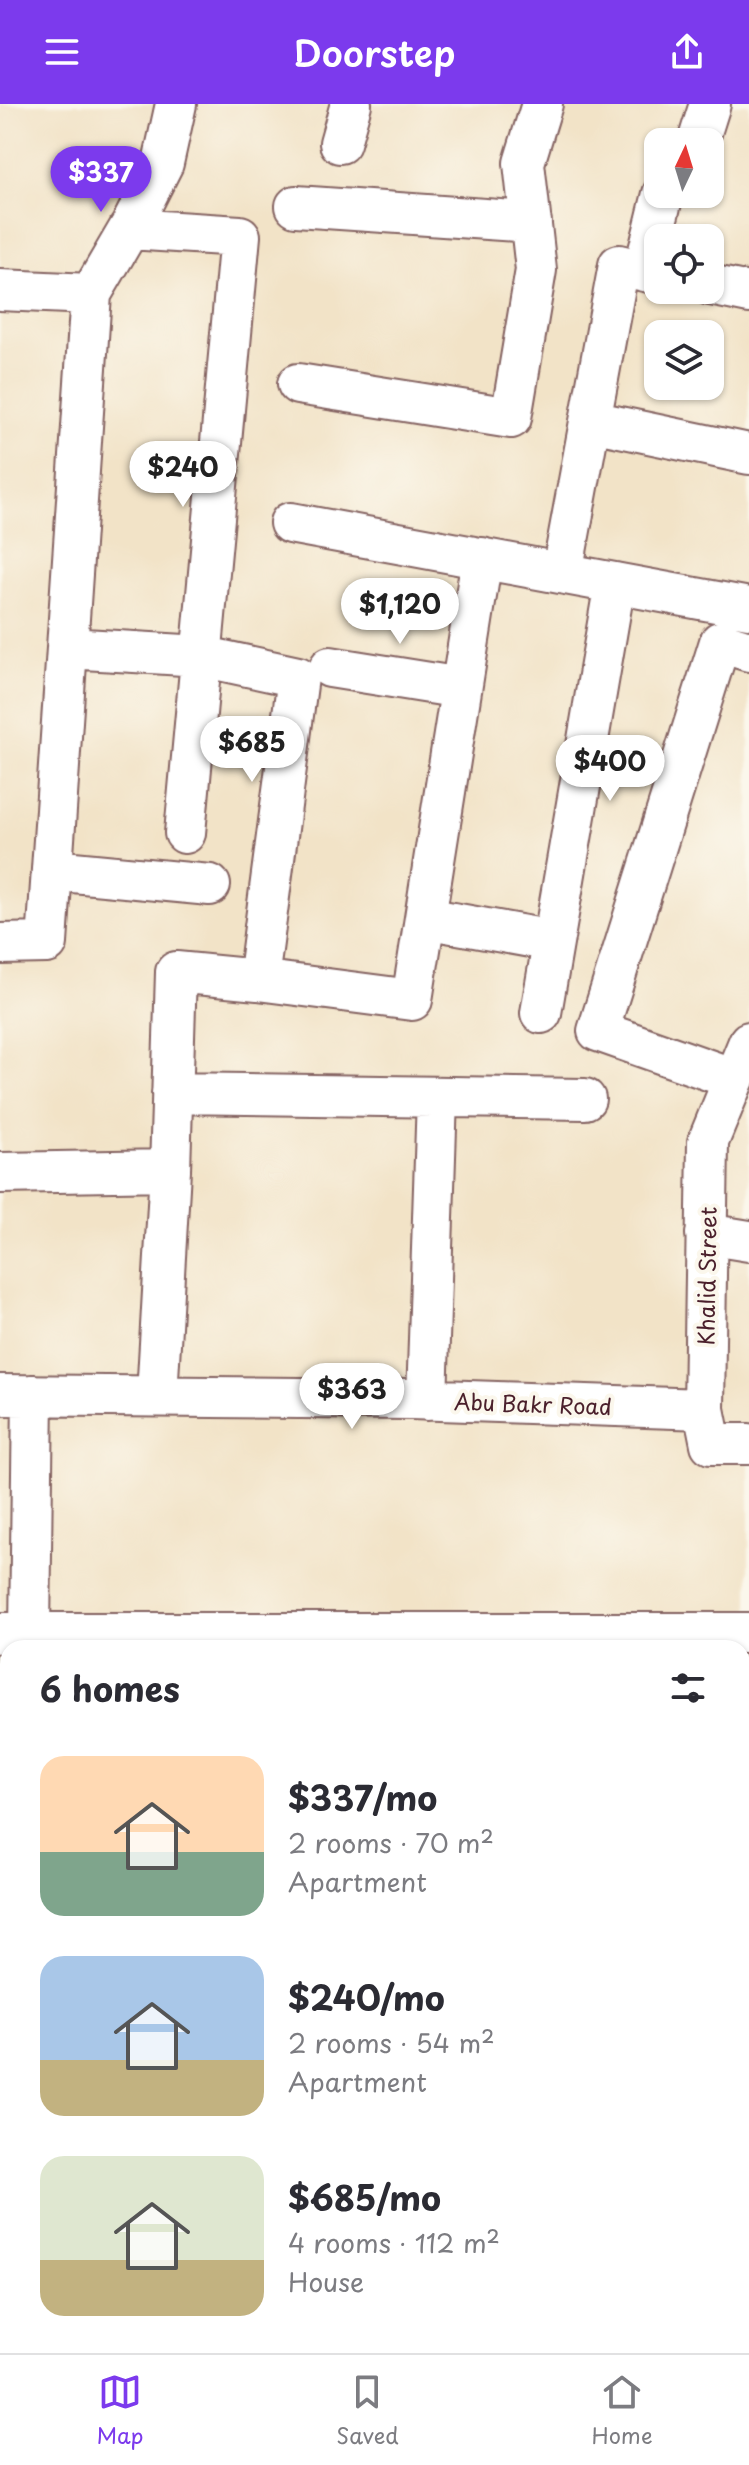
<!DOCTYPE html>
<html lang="en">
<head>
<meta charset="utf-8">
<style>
	body { margin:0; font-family:"Playpen Sans",sans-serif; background:#f7f7f7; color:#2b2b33; height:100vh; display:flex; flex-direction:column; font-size:30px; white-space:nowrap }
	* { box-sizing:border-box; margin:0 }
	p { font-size:26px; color:#7c7c81 }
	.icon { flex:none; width:44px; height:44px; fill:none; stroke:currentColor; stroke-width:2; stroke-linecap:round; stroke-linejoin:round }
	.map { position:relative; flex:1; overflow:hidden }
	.details { position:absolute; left:0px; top:1536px; width:750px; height:714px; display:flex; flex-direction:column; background:#fff; border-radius:24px 24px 0 0; box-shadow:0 2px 6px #0004 }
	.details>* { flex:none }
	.needle { width:52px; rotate:4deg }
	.buttons { position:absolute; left:644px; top:24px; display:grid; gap:16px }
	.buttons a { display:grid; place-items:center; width:80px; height:80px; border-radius:16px; background:#fff; box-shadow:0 2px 6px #0004; font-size:40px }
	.price { position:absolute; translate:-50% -68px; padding:0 18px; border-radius:28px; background:#fff; color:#222; font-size:26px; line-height:52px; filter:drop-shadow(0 2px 4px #0008) }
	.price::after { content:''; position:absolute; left:50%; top:48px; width:24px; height:18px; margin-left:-12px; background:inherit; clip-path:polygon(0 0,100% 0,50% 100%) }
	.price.active { background:#7c3aed; color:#fff }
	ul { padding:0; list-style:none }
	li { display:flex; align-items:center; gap:24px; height:200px; padding:0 40px }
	li span { display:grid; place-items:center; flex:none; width:224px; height:160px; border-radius:24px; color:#555 }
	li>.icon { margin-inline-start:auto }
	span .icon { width:96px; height:96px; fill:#fffc; stroke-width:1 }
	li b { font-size:34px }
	h2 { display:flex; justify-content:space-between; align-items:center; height:96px; padding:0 40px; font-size:34px }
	header { display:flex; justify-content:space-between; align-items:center; height:104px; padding:0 40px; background:#7c3aed; color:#fff; font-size:36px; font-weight:600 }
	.tabs { display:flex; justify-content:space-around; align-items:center; height:112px; border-top:2px solid #e1e1e2; background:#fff; font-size:22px; color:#7c7c81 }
	.tabs a { display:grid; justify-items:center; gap:4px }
	.tabs .active { color:#7c3aed }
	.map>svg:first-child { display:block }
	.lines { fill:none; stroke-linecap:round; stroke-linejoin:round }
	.minor-casing { stroke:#856462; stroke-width:44 }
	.minor { stroke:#fff; stroke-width:40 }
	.labels { text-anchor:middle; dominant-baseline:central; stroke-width:8; stroke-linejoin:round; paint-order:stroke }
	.street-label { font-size:22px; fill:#4a1f2b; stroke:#fbf7ec }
</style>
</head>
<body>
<header><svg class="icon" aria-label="menu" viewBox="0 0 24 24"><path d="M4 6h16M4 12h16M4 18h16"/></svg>Doorstep<svg class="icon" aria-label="share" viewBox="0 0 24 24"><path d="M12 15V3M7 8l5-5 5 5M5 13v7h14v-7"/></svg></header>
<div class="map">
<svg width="749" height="2249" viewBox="0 0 749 2249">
	<rect width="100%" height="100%" fill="#fbf7ec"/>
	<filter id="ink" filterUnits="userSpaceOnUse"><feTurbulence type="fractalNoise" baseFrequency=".0125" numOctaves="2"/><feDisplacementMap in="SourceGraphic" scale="16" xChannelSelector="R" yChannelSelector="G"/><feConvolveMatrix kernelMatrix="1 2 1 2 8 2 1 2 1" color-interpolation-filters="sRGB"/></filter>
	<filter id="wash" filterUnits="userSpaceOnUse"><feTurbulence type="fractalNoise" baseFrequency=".006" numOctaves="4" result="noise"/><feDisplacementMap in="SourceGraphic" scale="32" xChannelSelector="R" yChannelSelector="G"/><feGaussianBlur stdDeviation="1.8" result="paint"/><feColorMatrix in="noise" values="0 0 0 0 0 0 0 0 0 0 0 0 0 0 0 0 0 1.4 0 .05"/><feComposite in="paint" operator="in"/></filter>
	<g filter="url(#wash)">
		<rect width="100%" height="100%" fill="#f2e3c7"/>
	</g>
	<g filter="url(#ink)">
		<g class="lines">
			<defs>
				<path id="minor" d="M 698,38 L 710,0
					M 340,39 L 351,0
					M 296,102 L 531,118
					M 129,125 L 240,132 L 185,729
					M 644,167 L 663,90
					M 710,181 L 749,189
					M 0,186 L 91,190 L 132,120 L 163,59 L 176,0
					M 298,280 L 511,314 L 536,166 L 524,59 L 542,0
					M 591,317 L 749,350
					M 290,419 L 749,504
					M 562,469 L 619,161 L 658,170
					M 67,544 L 201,552 L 298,573 L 258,876 L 176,868 L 170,1066 L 157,1292
					M 330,563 L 461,584
					M 52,766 L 210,781
					M 425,814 L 553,837
					M 0,840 L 47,839 L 91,190
					M 258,876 L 412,896 L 482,454
					M 541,909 L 615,479
					M 749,938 L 708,1038 L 704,1305 L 711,1340 L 749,1340
					M 734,975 L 598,927 L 720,538 L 749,547
					M 172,989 L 585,995
					M 0,1069 L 170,1066
					M 706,1130 L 749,1137
					M 0,1291 L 411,1295 L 704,1305
					M 427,1296 L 437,993
					M 30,1528 L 33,1291
					M 0,1529 L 749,1529
					M 742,1721 L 749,1764
					M 0,2019 L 8,2069
					M 36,2242 L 37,2249
					M 126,2242 L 127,2249
					M 229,2242 L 231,2249
					M 414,2242 L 416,2249
					M 630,2242 L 631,2249"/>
			</defs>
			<use href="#minor" class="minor-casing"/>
			<use href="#minor" class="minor"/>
		</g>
	</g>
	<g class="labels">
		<g class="street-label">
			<text transform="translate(706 1172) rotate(-89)">Khalid Street</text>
			<text transform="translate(533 1299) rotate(2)">Abu Bakr Road</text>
		</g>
	</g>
</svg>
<div class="buttons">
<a><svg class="needle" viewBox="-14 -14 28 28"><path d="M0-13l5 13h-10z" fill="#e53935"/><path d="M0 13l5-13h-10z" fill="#7c7c81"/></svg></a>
<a><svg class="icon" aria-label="locate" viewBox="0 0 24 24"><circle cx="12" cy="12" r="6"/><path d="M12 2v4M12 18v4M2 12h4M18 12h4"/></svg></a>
<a><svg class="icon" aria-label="layers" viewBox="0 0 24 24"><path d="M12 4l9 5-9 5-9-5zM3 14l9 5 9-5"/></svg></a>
</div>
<b class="price active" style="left:101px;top:110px">$337</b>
<b class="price" style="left:183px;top:405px">$240</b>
<b class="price" style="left:400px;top:542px">$1,120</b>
<b class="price" style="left:252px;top:680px">$685</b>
<b class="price" style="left:610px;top:699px">$400</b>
<b class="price" style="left:352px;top:1327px">$363</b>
<section class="details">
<h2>6 homes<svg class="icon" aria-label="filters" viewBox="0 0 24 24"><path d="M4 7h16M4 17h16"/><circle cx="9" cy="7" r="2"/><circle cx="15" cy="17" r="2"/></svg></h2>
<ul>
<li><span style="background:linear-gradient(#ffd9b3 60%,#7fa58c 0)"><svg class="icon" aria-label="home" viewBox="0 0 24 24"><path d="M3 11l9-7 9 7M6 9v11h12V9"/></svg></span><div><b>$337/mo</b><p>2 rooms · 70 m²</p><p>Apartment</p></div></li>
<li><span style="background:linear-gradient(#a9c7e8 65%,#c2b280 0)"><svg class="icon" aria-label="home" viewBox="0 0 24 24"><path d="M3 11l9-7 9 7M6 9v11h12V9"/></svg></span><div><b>$240/mo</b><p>2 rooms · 54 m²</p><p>Apartment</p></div></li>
<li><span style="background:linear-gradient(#dfe7d0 65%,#c2b280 0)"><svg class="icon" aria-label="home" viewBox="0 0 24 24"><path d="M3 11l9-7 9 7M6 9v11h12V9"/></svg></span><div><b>$685/mo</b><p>4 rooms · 112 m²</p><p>House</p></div></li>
</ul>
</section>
</div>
<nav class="tabs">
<a class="active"><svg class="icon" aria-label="map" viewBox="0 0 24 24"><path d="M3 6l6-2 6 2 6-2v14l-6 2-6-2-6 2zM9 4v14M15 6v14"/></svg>Map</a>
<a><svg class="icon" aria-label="saved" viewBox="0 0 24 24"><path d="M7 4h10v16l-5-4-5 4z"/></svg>Saved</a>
<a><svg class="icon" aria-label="home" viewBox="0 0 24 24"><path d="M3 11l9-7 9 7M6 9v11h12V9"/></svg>Home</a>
</nav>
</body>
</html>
